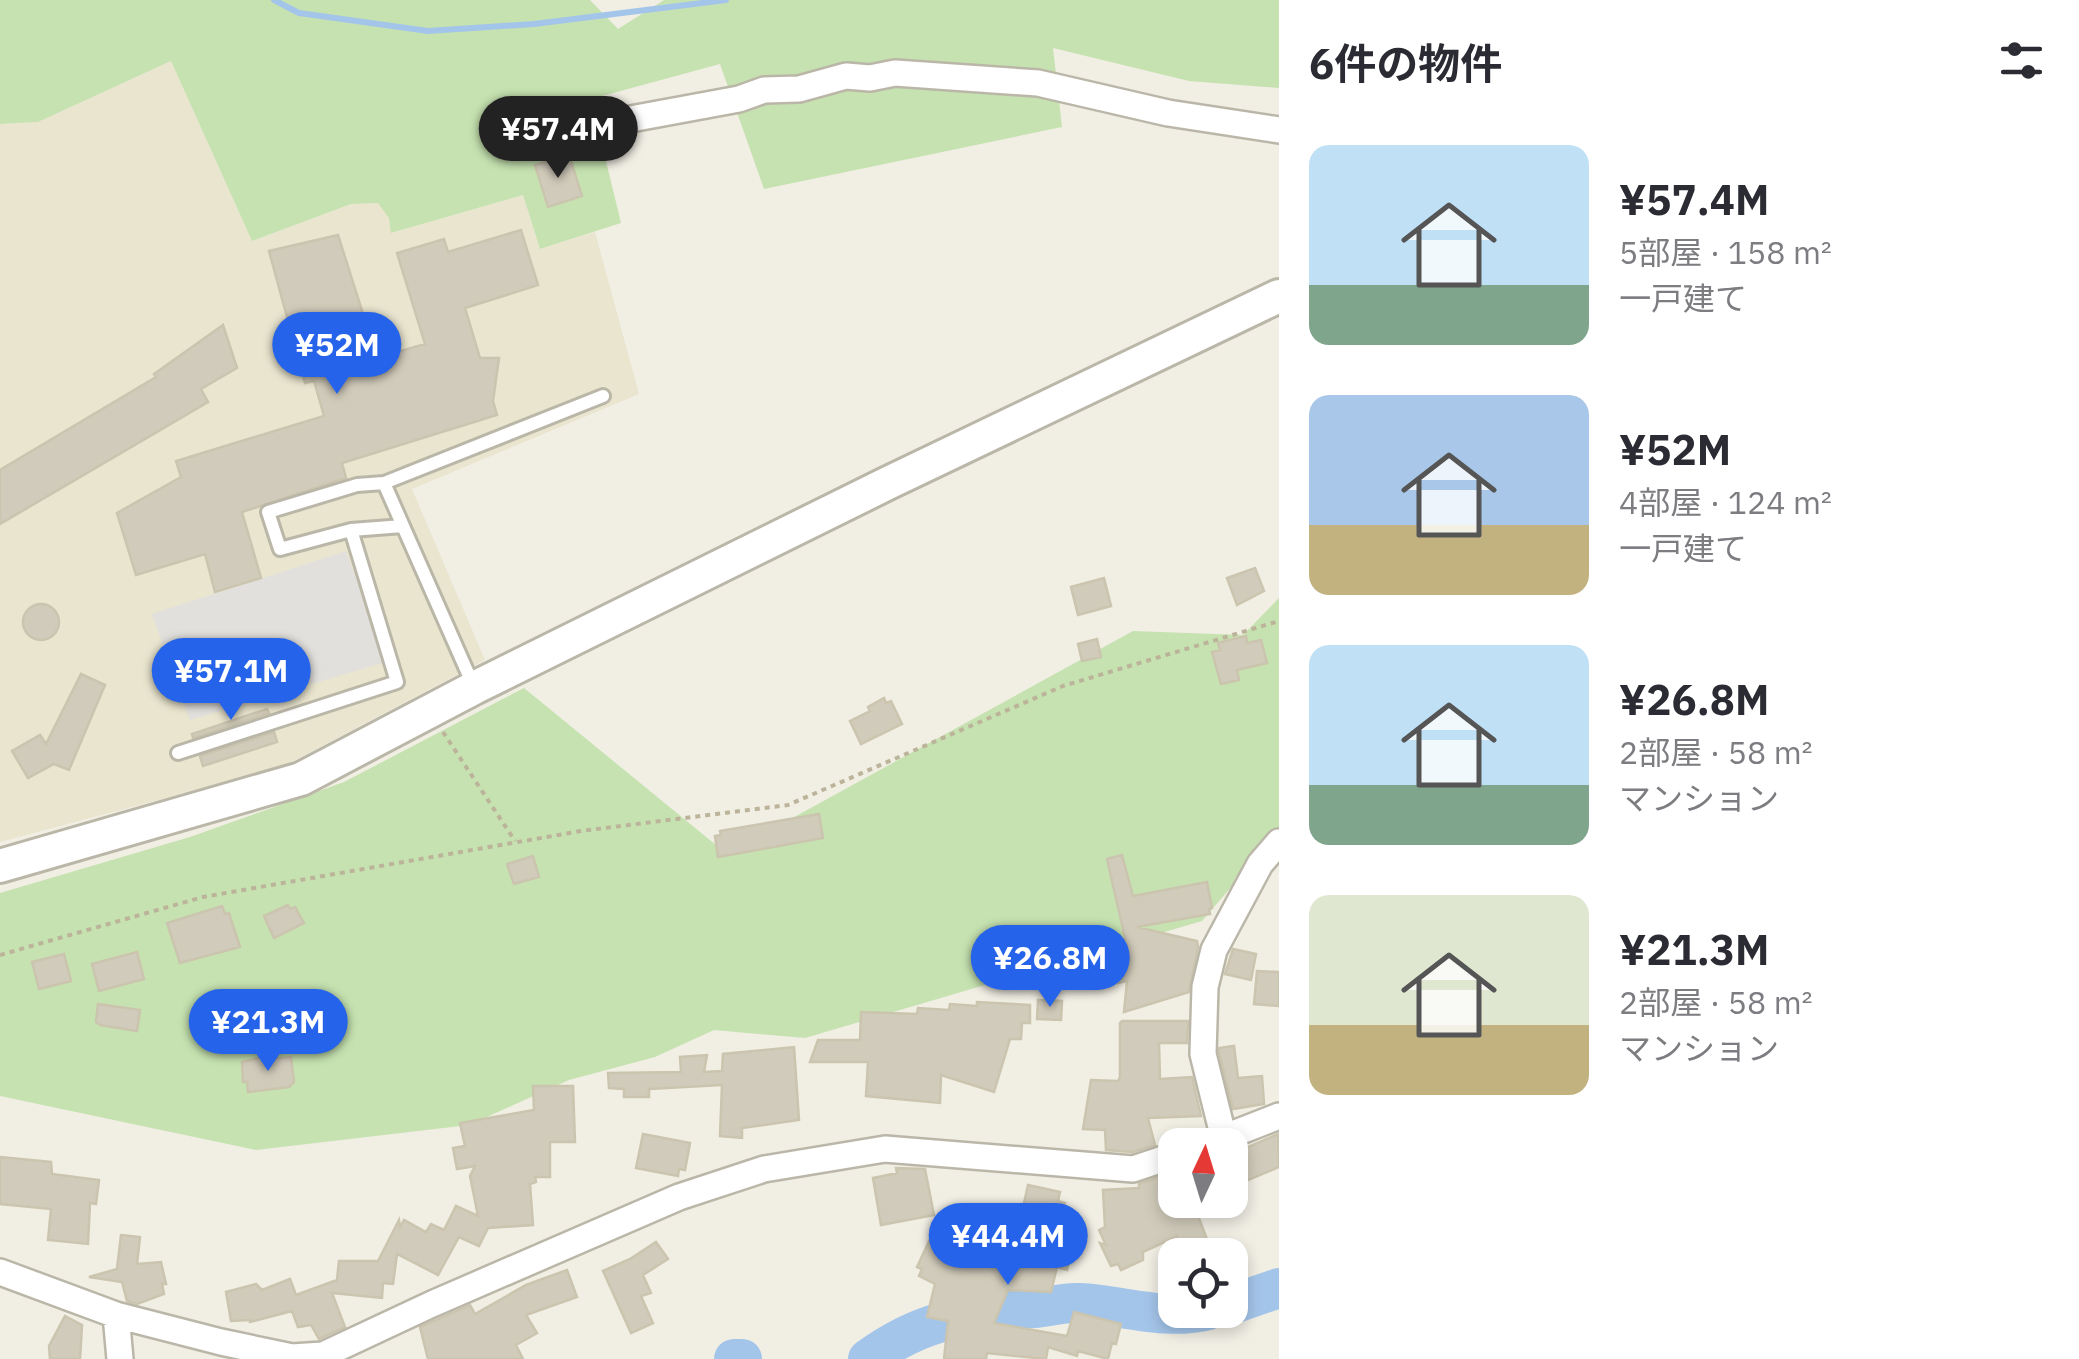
<!DOCTYPE html>
<html lang="ja">
<head>
<meta charset="utf-8">
<style>
	body { margin:0; font-family:"IBM Plex Sans","Noto Sans JP",sans-serif; background:#f2f2f3; color:#2b2b33; height:100vh; display:flex; flex-direction:column; font-size:38px; white-space:nowrap }
	* { box-sizing:border-box; margin:0 }
	p { font-size:32px; color:#7c7c81 }
	.icon { flex:none; width:55px; height:55px; fill:none; stroke:currentColor; stroke-width:2; stroke-linecap:round; stroke-linejoin:round }
	.map { position:relative; flex:1; overflow:hidden }
	.details { display:flex; flex-direction:column; background:#fff; width:800px }
	.details>* { flex:none }
	.needle { width:65px; rotate:4deg }
	.controls { position:absolute; left:1158px; top:1128px; display:grid; gap:20px }
	.controls a { display:grid; place-items:center; width:90px; height:90px; border-radius:20px; background:#fff; box-shadow:0 5px 15px #0003; font-size:50px }
	.price { position:absolute; translate:-50% -85px; padding:0 22px; border-radius:35px; background:#2563eb; color:#fff; font-size:32px; line-height:65px; filter:drop-shadow(0 2px 5px #0008) }
	.price::after { content:''; position:absolute; left:50%; top:60px; width:30px; height:22px; margin-left:-15px; background:inherit; clip-path:polygon(0 0,100% 0,50% 100%) }
	.price.active { background:#222; color:#fff }
	ul { padding:0; list-style:none }
	li { display:flex; align-items:center; gap:30px; height:250px; padding:0 30px }
	li span { display:grid; place-items:center; flex:none; width:280px; height:200px; border-radius:20px; color:#555 }
	li>.icon { margin-inline-start:auto }
	span .icon { width:120px; height:120px; fill:#fffc; stroke-width:1 }
	li b { font-size:42px }
	h2 { display:flex; justify-content:space-between; align-items:center; height:120px; padding:0 30px; font-size:42px }
	main { display:flex; flex:1; min-height:0 }
	.map>svg:first-child { display:block }
	.education { fill:#e9e5cf }
	.green { fill:#c6e2b0 }
	.parking { fill:#e2e0dc }
	.lines { fill:none; stroke-linecap:round; stroke-linejoin:round }
	.stream { stroke:#a4c5ea; stroke-width:6 }
	.river { stroke:#a4c5ea; stroke-width:40 }
	.building { fill:#d1cbbb; stroke:#cbc4ae; stroke-width:2.5 }
	.service-casing { stroke:#bbb7a8; stroke-width:18 }
	.minor-casing { stroke:#bbb7a8; stroke-width:30 }
	.tertiary-casing { stroke:#bbb7a8; stroke-width:38 }
	.path { stroke:#bcb49a; stroke-width:4; stroke-dasharray:5 5; stroke-linecap:butt }
	.service { stroke:#fff; stroke-width:12 }
	.minor { stroke:#fff; stroke-width:25 }
	.tertiary { stroke:#fff; stroke-width:32 }
</style>
</head>
<body>
<main>
<div class="map">
<svg width="1279" height="1359" viewBox="0 0 1279 1359">
	<rect width="100%" height="100%" fill="#f1eee4"/>
	<path class="education" d="M 171,61 L 252,241 L 351,204 L 378,202 L 390,218 L 392,233 L 523,195 L 540,249 L 595,232 L 639,394 L 412,489 L 485,660 L 282,767 L 0,842 L 0,124 L 38,122 Z"/>
	<path class="green" d="M 0,0 L 590,0 L 618,29 L 664,0 L 1279,0 L 1279,88 L 1189,81 L 1053,48 L 1062,127 L 764,189 L 720,64 L 591,99 L 621,223 L 540,249 L 523,195 L 391,233 L 389,218 L 378,203 L 351,204 L 252,241 L 171,61 L 38,122 L 0,124 Z
		M 1279,598 L 1279,831 L 1202,921 L 805,1038 L 714,1030 L 655,1057 L 569,1080 L 469,1125 L 256,1150 L 0,1096 L 0,893 L 190,837 L 344,782 L 524,688 L 727,854 L 1133,631 L 1243,635 Z"/>
	<path class="parking" d="M 346,551 L 386,662 L 190,720 L 152,614 Z"/>
	<g class="lines">
		<path class="stream" d="M 274,0 L 299,13 L 428,31 L 534,24 L 726,0"/>
		<path class="river" d="M 1230,1305 L 1279,1288
			M 734,1359 L 742,1359
			M 868,1359 C 926,1317 965,1316 1034,1308 C 1049,1307 1064,1302 1079,1303 C 1123,1305 1165,1321 1208,1310"/>
	</g>
	<path class="building" d="M 569,155 L 582,196 L 548,207 L 535,165 Z
		M 521,230 L 538,285 L 465,308 L 480,358 L 499,358 L 493,401 L 497,415 L 342,463 L 346,478 L 242,512 L 261,578 L 215,592 L 205,554 L 136,575 L 117,513 L 181,477 L 176,461 L 324,416 L 314,381 L 305,383 L 269,251 L 338,235 L 377,358 L 425,344 L 397,253 L 444,239 L 448,252 Z
		M 223,325 L 237,368 L 201,389 L 208,402 L 0,524 L 0,470 L 156,377 L 154,374 Z
		M 1255,568 L 1264,591 L 1237,605 L 1227,578 Z
		M 1104,578 L 1111,606 L 1078,615 L 1071,587 Z
		M23 622a18 18 0 1 1 36 0a18 18 0 1 1-36 0Z
		M 1246,636 L 1247,643 L 1261,640 L 1267,663 L 1237,670 L 1239,680 L 1221,684 L 1212,652 L 1220,650 L 1218,643 Z
		M 1097,639 L 1101,657 L 1082,661 L 1078,644 Z
		M 81,674 L 105,685 L 69,770 L 54,764 L 28,778 L 12,751 L 40,735 L 46,744 Z
		M 884,698 L 886,703 L 891,701 L 902,724 L 861,744 L 850,721 L 870,711 L 868,707 Z
		M 267,709 L 269,713 L 193,738 L 192,734 Z
		M 274,732 L 277,742 L 203,766 L 200,756 Z
		M 819,814 L 823,838 L 718,857 L 715,836 L 721,835 L 720,831 Z
		M 1122,855 L 1133,896 L 1207,882 L 1212,908 L 1209,909 L 1210,914 L 1137,927 L 1197,941 L 1198,947 L 1189,992 L 1124,1012 L 1127,981 L 1118,983 L 1115,961 L 1130,960 L 1107,859 Z
		M 533,856 L 539,877 L 514,884 L 507,864 Z
		M 288,905 L 290,909 L 295,907 L 304,923 L 274,938 L 264,916 Z
		M 222,906 L 225,914 L 229,913 L 240,947 L 180,963 L 167,923 Z
		M 1233,949 L 1256,954 L 1251,980 L 1225,974 Z
		M 137,952 L 144,979 L 99,991 L 92,964 Z
		M 64,954 L 71,981 L 39,989 L 32,962 Z
		M 1257,971 L 1279,972 L 1279,1006 L 1254,1004 Z
		M 1038,1000 L 1062,1001 L 1061,1020 L 1037,1019 Z
		M 977,1002 L 1030,1005 L 1030,1023 L 1022,1023 L 1021,1039 L 1010,1039 L 994,1092 L 941,1075 L 940,1103 L 866,1096 L 868,1062 L 810,1062 L 818,1040 L 860,1040 L 861,1012 L 917,1014 L 918,1008 L 949,1010 L 950,1004 L 977,1006 Z
		M 98,1004 L 140,1010 L 137,1031 L 100,1025 L 96,1022 Z
		M 1122,1021 L 1188,1021 L 1187,1043 L 1159,1043 L 1160,1079 L 1192,1077 L 1201,1116 L 1148,1118 L 1155,1145 L 1132,1152 L 1106,1150 L 1105,1130 L 1083,1129 L 1091,1080 L 1118,1081 L 1120,1077 L 1120,1023 Z
		M 1234,1046 L 1238,1078 L 1262,1076 L 1264,1104 L 1233,1109 L 1219,1052 L 1219,1048 Z
		M 794,1047 L 799,1120 L 742,1128 L 742,1138 L 720,1136 L 722,1085 L 649,1089 L 649,1097 L 624,1097 L 624,1089 L 609,1088 L 608,1073 L 681,1072 L 680,1057 L 707,1055 L 704,1072 L 722,1071 L 723,1054 Z
		M 271,1055 L 271,1059 L 291,1057 L 294,1082 L 289,1087 L 248,1092 L 247,1082 L 243,1082 L 242,1062 Z
		M 533,1086 L 573,1086 L 575,1142 L 550,1142 L 550,1177 L 535,1177 L 536,1182 L 530,1184 L 533,1225 L 488,1228 L 479,1246 L 459,1237 L 438,1275 L 397,1254 L 393,1284 L 383,1283 L 382,1298 L 332,1293 L 345,1327 L 319,1339 L 311,1325 L 298,1327 L 292,1311 L 250,1322 L 250,1320 L 231,1321 L 226,1292 L 256,1284 L 262,1290 L 290,1279 L 296,1295 L 337,1280 L 339,1261 L 378,1261 L 399,1220 L 400,1227 L 404,1220 L 426,1232 L 431,1224 L 444,1230 L 456,1206 L 478,1216 L 470,1176 L 475,1166 L 457,1169 L 453,1148 L 465,1146 L 460,1123 L 534,1110 Z
		M 643,1134 L 690,1143 L 685,1170 L 679,1169 L 678,1176 L 636,1168 Z
		M 1278,1134 L 1279,1167 L 1239,1184 L 1234,1182 L 1230,1177 L 1230,1155 Z
		M 0,1157 L 51,1162 L 52,1174 L 99,1180 L 96,1204 L 90,1203 L 88,1244 L 48,1240 L 51,1209 L 0,1204 Z
		M 896,1168 L 925,1169 L 934,1215 L 881,1225 L 873,1178 L 897,1173 Z
		M 1175,1172 L 1175,1200 L 1192,1200 L 1213,1255 L 1185,1255 L 1177,1236 L 1143,1252 L 1143,1260 L 1121,1270 L 1118,1264 L 1111,1266 L 1100,1243 L 1106,1245 L 1099,1230 L 1105,1227 L 1103,1190 L 1139,1188 L 1139,1184 Z
		M 1028,1185 L 1060,1192 L 1058,1201 L 1065,1203 L 1054,1249 L 1073,1241 L 1067,1270 L 1057,1267 L 1051,1292 L 1008,1290 L 994,1323 L 1067,1336 L 1074,1312 L 1121,1324 L 1116,1344 L 1112,1343 L 1108,1359 L 1078,1351 L 1077,1356 L 1048,1347 L 1046,1359 L 987,1353 L 986,1359 L 944,1359 L 948,1321 L 927,1317 L 935,1284 L 919,1276 L 922,1269 L 917,1267 L 931,1237 L 979,1258 L 992,1221 L 1018,1230 Z
		M 121,1235 L 140,1237 L 137,1264 L 161,1262 L 166,1284 L 162,1284 L 164,1294 L 137,1304 L 127,1301 L 122,1282 L 89,1277 L 117,1269 Z
		M 656,1242 L 668,1259 L 643,1275 L 651,1293 L 641,1296 L 653,1323 L 631,1333 L 603,1271 L 630,1259 Z
		M 567,1270 L 577,1297 L 526,1315 L 537,1333 L 516,1345 L 523,1359 L 428,1359 L 420,1327 L 470,1305 L 475,1314 L 526,1285 Z
		M 65,1316 L 82,1325 L 80,1359 L 50,1359 L 49,1346 Z"/>
	<g class="lines">
		<defs>
			<path id="service" d="M 384,483 L 474,687
				M 403,526 L 351,530 L 280,549 L 268,512 L 357,485 L 384,483 L 603,396
				M 178,753 L 397,682 L 351,530"/>
			<path id="minor" d="M 572,134 L 598,125 L 739,99 L 764,90 L 799,89 L 846,76 L 870,78 L 895,73 L 1038,83 L 1168,113 L 1279,130
				M 1224,1139 L 1203,1054 L 1205,987 L 1214,950 L 1260,864 L 1279,842
				M 1205,1145 L 1279,1116
				M 0,1272 L 116,1315 L 221,1342 L 292,1357 L 323,1355 L 432,1304 L 679,1197 L 764,1169 L 885,1149 L 1133,1169 L 1175,1155
				M 116,1315 L 120,1359"/>
			<path id="tertiary" d="M 0,866 L 301,779 L 474,688 L 888,483 L 1279,296"/>
		</defs>
		<use href="#service" class="service-casing"/>
		<use href="#minor" class="minor-casing"/>
		<use href="#tertiary" class="tertiary-casing"/>
		<path class="path" d="M 443,732 L 515,841
			M 0,955 L 203,897 L 581,831 L 788,805 L 1063,686 L 1279,621"/>
		<use href="#service" class="service"/>
		<use href="#minor" class="minor"/>
		<use href="#tertiary" class="tertiary"/>
	</g>
</svg>
<div class="controls">
<a><svg class="needle" viewBox="-14 -14 28 28"><path d="M0-13l5 13h-10z" fill="#e53935"/><path d="M0 13l5-13h-10z" fill="#7c7c81"/></svg></a>
<a><svg class="icon" aria-label="locate" viewBox="0 0 24 24"><circle cx="12" cy="12" r="6"/><path d="M12 2v4M12 18v4M2 12h4M18 12h4"/></svg></a>
</div>
<b class="price active" style="left:558px;top:181px">¥57.4M</b>
<b class="price" style="left:337px;top:397px">¥52M</b>
<b class="price" style="left:231px;top:723px">¥57.1M</b>
<b class="price" style="left:1050px;top:1010px">¥26.8M</b>
<b class="price" style="left:268px;top:1074px">¥21.3M</b>
<b class="price" style="left:1008px;top:1288px">¥44.4M</b>
</div>
<section class="details">
<h2>6件の物件<svg class="icon" aria-label="filters" viewBox="0 0 24 24"><path d="M4 7h16M4 17h16"/><circle cx="9" cy="7" r="2"/><circle cx="15" cy="17" r="2"/></svg></h2>
<ul>
<li><span style="background:linear-gradient(#bfe0f5 70%,#7fa58c 0)"><svg class="icon" aria-label="home" viewBox="0 0 24 24"><path d="M3 11l9-7 9 7M6 9v11h12V9"/></svg></span><div><b>¥57.4M</b><p>5部屋 · 158 m²</p><p>一戸建て</p></div></li>
<li><span style="background:linear-gradient(#a9c7e8 65%,#c2b280 0)"><svg class="icon" aria-label="home" viewBox="0 0 24 24"><path d="M3 11l9-7 9 7M6 9v11h12V9"/></svg></span><div><b>¥52M</b><p>4部屋 · 124 m²</p><p>一戸建て</p></div></li>
<li><span style="background:linear-gradient(#bfe0f5 70%,#7fa58c 0)"><svg class="icon" aria-label="home" viewBox="0 0 24 24"><path d="M3 11l9-7 9 7M6 9v11h12V9"/></svg></span><div><b>¥26.8M</b><p>2部屋 · 58 m²</p><p>マンション</p></div></li>
<li><span style="background:linear-gradient(#dfe7d0 65%,#c2b280 0)"><svg class="icon" aria-label="home" viewBox="0 0 24 24"><path d="M3 11l9-7 9 7M6 9v11h12V9"/></svg></span><div><b>¥21.3M</b><p>2部屋 · 58 m²</p><p>マンション</p></div></li>
</ul>
</section>
</main>
</body>
</html>
